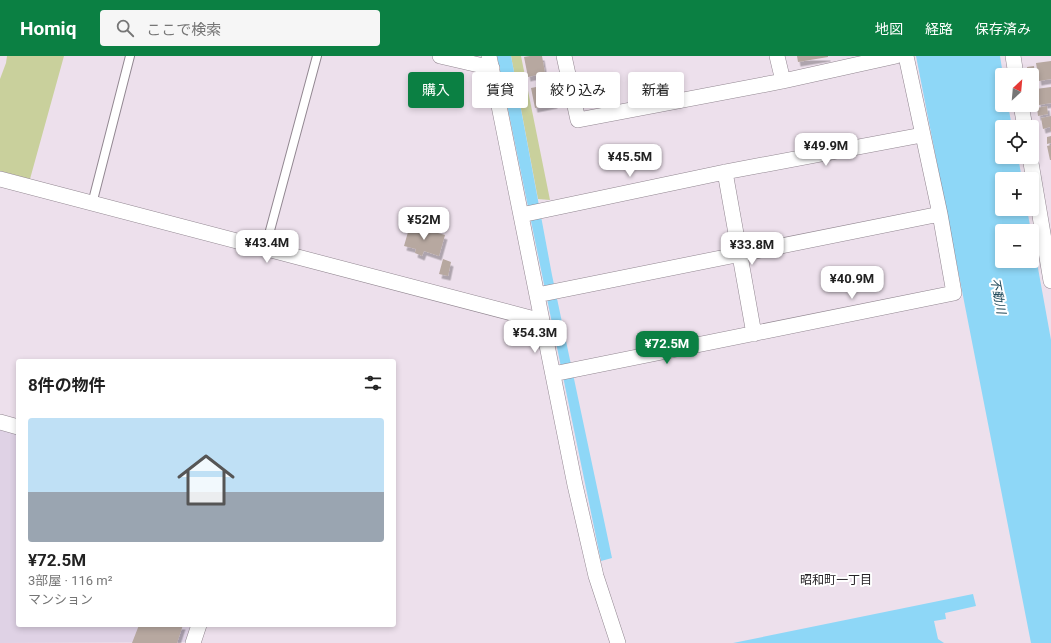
<!DOCTYPE html>
<html lang="ja">
<head>
<meta charset="utf-8">
<style>
	body { margin:0; font-family:Roboto,"Noto Sans JP",sans-serif; background:#f6f6f6; color:#222; height:100vh; display:flex; flex-direction:column; font-size:15px; white-space:nowrap }
	* { box-sizing:border-box; margin:0 }
	p { font-size:13px; color:#767676 }
	.icon { flex:none; width:22px; height:22px; fill:none; stroke:currentColor; stroke-width:2; stroke-linecap:round; stroke-linejoin:round }
	.map { position:relative; flex:1; overflow:hidden }
	.drawer { position:absolute; left:16px; top:303px; width:380px; height:268px; display:flex; flex-direction:column; background:#fff; border-radius:4px; box-shadow:0 2px 6px #0003 }
	.drawer>* { flex:none }
	.hud { position:absolute; left:408px; top:16px; width:380px; height:36px; display:flex; gap:8px }
	.needle { width:26px; rotate:26deg }
	.fabs { position:absolute; left:995px; top:12px; display:grid; gap:8px }
	.fabs a { display:grid; place-items:center; width:44px; height:44px; border-radius:4px; background:#fff; box-shadow:0 2px 6px #0003; font-size:20px }
	.price { position:absolute; translate:-50% -34px; padding:0 9px; border-radius:8px; background:#fff; color:#222; font-size:13px; line-height:26px; filter:drop-shadow(0 1px 2px #0008) }
	.price::after { content:''; position:absolute; left:50%; top:24px; width:12px; height:9px; margin-left:-6px; background:inherit; clip-path:polygon(0 0,100% 0,50% 100%) }
	.price.on { background:#0b8043; color:#fff }
	ul { padding:0; list-style:none }
	li { display:grid; align-content:center; gap:8px; height:212px; padding:0 12px }
	li span { display:grid; place-items:center; height:124px; border-radius:4px; color:#555 }
	li>.icon { margin-inline-start:auto }
	span .icon { width:72px; height:72px; fill:#fffc; stroke-width:1 }
	li b { font-size:17px }
	h2 { display:flex; justify-content:space-between; align-items:center; height:48px; padding:0 12px; font-size:17px }
	.chip { padding:0 14px; border-radius:4px; background:#fff; box-shadow:0 2px 6px #0003; font-size:14px; line-height:36px }
	.chip.on { background:#0b8043; color:#fff }
	header { display:flex; align-items:center; gap:24px; box-sizing:border-box; height:56px; padding:0 20px; background:#0b8043; color:#fff }
	header strong { font-size:19px }
	nav { display:flex; gap:22px; margin-inline-start:auto; font-size:14px }
	.search { width:280px; height:36px; background:#f6f6f6; display:flex; align-items:center; gap:10px; box-sizing:border-box; padding:0 14px; border-radius:4px; color:#767676; font-size:15px }
	.map>svg:first-child { display:block }
	.education { fill:#dfd2e5 }
	.green { fill:#c9d09c }
	.water { fill:#8ed7f7 }
	.building { fill:#b7a8a0; filter:url(#shadow) }
	.lines { fill:none; stroke-linecap:round; stroke-linejoin:round }
	.service-casing { stroke:#928791; stroke-width:10 }
	.minor-casing { stroke:#928791; stroke-width:16 }
	.service { stroke:#fff; stroke-width:8 }
	.minor { stroke:#fff; stroke-width:15 }
	.labels { text-anchor:middle; dominant-baseline:central; stroke-width:4; stroke-linejoin:round; paint-order:stroke }
	.water-label { font-size:12px; font-style:italic; fill:#1c4657; stroke:#fff }
	.neighbourhood-label { font-size:12px; fill:#262226; stroke:#fff }
</style>
</head>
<body>
<header>
<strong>Homiq</strong>
<div class="search"><svg class="icon" aria-label="search" viewBox="0 0 24 24"><circle cx="10" cy="10" r="6"/><path d="M15 15l6 6"/></svg>ここで検索</div>
<nav><a>地図</a><a>経路</a><a>保存済み</a></nav>
</header>
<div class="map">
<svg width="1051" height="587" viewBox="0 0 1051 587">
	<defs>
		<filter id="shadow"><feDropShadow dx="2.5" dy="4.5" stdDeviation="0" flood-color="#0004"/></filter>
	</defs>
	<rect width="100%" height="100%" fill="#ede0ec"/>
	<path class="education" d="M 0,370 L 18,375 L 18,569 L 193,569 L 186,586 L 0,587 Z"/>
	<path class="green" d="M 7,0 L 64,0 L 30,123 L 0,115 L 0,23 L 6,7 Z
		M 511,0 L 521,0 L 550,144 L 538,143 Z"/>
	<path class="water" d="M 497,0 L 511,0 L 552,219 L 612,502 L 601,505 Z
		M 916,0 L 1000,0 L 1003,19 L 1002,19 L 1002,49 L 1008,49 L 1012,71 L 1002,71 L 1002,101 L 1018,101 L 1022,123 L 1002,123 L 1002,153 L 1027,153 L 1031,175 L 1002,175 L 1002,205 L 1032,205 L 1032,179 L 1051,284 L 1051,587 L 1031,587 Z
		M 973,538 L 976,550 L 945,557 L 946,563 L 934,565 L 938,583 L 944,587 L 733,587 Z"/>
	<path class="building" d="M 530,0 L 542,0 L 545,17 L 528,21 L 524,1 Z
		M 797,0 L 828,0 L 828,1 L 798,6 Z
		M 1051,5 L 1051,23 L 1039,25 L 1036,7 Z
		M 1034,10 L 1035,20 L 1032,21 L 1032,19 L 1028,19 L 1027,11 Z
		M 552,28 L 555,48 L 535,52 L 531,32 Z
		M 1051,31 L 1051,47 L 1039,49 L 1036,33 Z
		M 1047,50 L 1048,58 L 1038,60 L 1037,52 Z
		M 1051,60 L 1051,75 L 1050,75 L 1050,71 L 1043,73 L 1041,62 Z
		M 1051,80 L 1051,87 L 1047,88 L 1047,81 Z
		M 1051,89 L 1051,104 L 1050,104 L 1047,90 Z
		M 410,169 L 445,179 L 439,200 L 424,195 L 422,200 L 415,197 L 416,193 L 404,190 Z
		M 443,203 L 451,206 L 448,220 L 439,218 Z
		M 139,569 L 183,569 L 177,587 L 132,587 Z"/>
	<g class="lines">
		<defs>
			<path id="service" d="M 92,148 L 130,0
				M 265,193 L 317,0"/>
			<path id="minor" d="M 440,0 L 492,12
				M 489,0 L 575,429 L 596,520 L 618,587
				M 564,0 L 578,64 L 783,25 L 896,0
				M 777,0 L 783,25
				M 1013,0 L 1016,19
				M 1021,49 L 1025,71
				M 1030,101 L 1051,225
				M 725,116 L 754,278
				M 0,123 L 542,265
				M 521,159 L 725,116 L 922,79
				M 537,239 L 940,158
				M 553,318 L 954,237 L 940,158 L 906,0
				M 0,366 L 18,371
				M 193,587 L 199,569"/>
		</defs>
		<use href="#service" class="service-casing"/>
		<use href="#minor" class="minor-casing"/>
		<use href="#service" class="service"/>
		<use href="#minor" class="minor"/>
	</g>
	<g class="labels">
		<g class="water-label">
			<text transform="translate(998 240) rotate(79)">不動川</text>
		</g>
		<g class="neighbourhood-label">
			<text x="836" y="524">昭和町一丁目</text>
		</g>
	</g>
</svg>
<div class="fabs">
<a><svg class="needle" viewBox="-14 -14 28 28"><path d="M0-13l5 13h-10z" fill="#e53935"/><path d="M0 13l5-13h-10z" fill="#767676"/></svg></a>
<a><svg class="icon" aria-label="locate" viewBox="0 0 24 24"><circle cx="12" cy="12" r="6"/><path d="M12 2v4M12 18v4M2 12h4M18 12h4"/></svg></a>
<a>+</a>
<a>−</a>
</div>
<b class="price" style="left:826px;top:111px">¥49.9M</b>
<b class="price" style="left:630px;top:122px">¥45.5M</b>
<b class="price" style="left:424px;top:185px">¥52M</b>
<b class="price" style="left:267px;top:208px">¥43.4M</b>
<b class="price" style="left:752px;top:210px">¥33.8M</b>
<b class="price" style="left:852px;top:244px">¥40.9M</b>
<b class="price" style="left:535px;top:298px">¥54.3M</b>
<b class="price on" style="left:667px;top:309px">¥72.5M</b>
<div class="hud">
<a class="chip on">購入</a>
<a class="chip">賃貸</a>
<a class="chip">絞り込み</a>
<a class="chip">新着</a>
</div>
<section class="drawer">
<h2>8件の物件<svg class="icon" aria-label="filters" viewBox="0 0 24 24"><path d="M4 7h16M4 17h16"/><circle cx="9" cy="7" r="2"/><circle cx="15" cy="17" r="2"/></svg></h2>
<ul>
<li><span style="background:linear-gradient(#bfe0f5 60%,#9aa5b1 0)"><svg class="icon" aria-label="home" viewBox="0 0 24 24"><path d="M3 11l9-7 9 7M6 9v11h12V9"/></svg></span><div><b>¥72.5M</b><p>3部屋 · 116 m²</p><p>マンション</p></div></li>
</ul>
</section>
</div>
</body>
</html>
